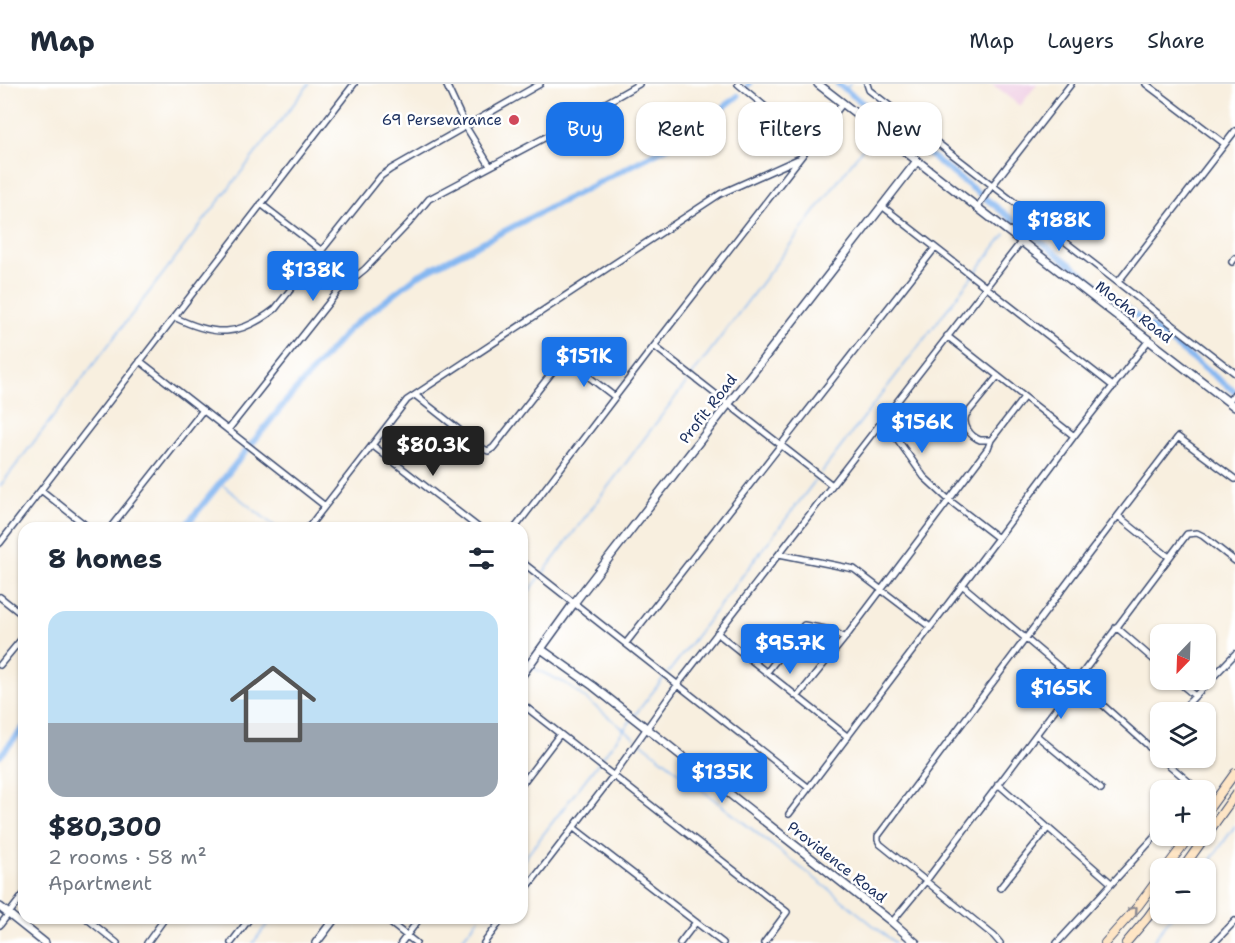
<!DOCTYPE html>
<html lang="en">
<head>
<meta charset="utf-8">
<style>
	body { margin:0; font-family:"Shantell Sans",sans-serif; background:#f6f6f7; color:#1f2937; height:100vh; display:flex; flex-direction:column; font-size:22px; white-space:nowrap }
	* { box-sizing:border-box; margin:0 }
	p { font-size:20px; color:#747a83 }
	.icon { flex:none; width:33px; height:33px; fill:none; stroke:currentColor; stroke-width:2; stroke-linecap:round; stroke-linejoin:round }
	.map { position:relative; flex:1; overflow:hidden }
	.details { position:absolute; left:18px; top:438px; width:510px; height:402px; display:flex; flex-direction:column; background:#fff; border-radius:18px; box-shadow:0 2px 4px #0004 }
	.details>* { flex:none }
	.banner { position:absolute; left:546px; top:18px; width:570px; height:54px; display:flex; gap:12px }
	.needle { width:39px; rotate:203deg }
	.tools { position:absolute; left:1150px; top:540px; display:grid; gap:12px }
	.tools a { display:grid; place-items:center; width:66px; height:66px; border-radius:12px; background:#fff; box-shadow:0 2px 4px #0004; font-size:30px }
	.price { position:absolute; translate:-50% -51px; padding:0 14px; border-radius:6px; background:#1a73e8; color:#fff; font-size:20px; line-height:39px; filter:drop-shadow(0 2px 3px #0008) }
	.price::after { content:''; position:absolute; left:50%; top:36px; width:18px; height:14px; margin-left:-9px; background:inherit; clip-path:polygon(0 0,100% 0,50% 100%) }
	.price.on { background:#222; color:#fff }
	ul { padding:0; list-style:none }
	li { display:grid; align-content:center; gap:12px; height:318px; padding:0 30px }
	li span { display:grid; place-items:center; height:186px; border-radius:18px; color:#555 }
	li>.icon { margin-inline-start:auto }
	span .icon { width:108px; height:108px; fill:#fffc; stroke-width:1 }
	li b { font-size:26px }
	h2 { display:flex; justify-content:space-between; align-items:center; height:72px; padding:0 30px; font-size:26px }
	.chip { padding:0 21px; border-radius:18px; background:#fff; box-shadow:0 2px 4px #0004; font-size:21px; line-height:54px }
	.chip.on { background:#1a73e8; color:#fff }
	header { display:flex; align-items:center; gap:36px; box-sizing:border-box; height:84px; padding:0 30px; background:#fff; border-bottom:2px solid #e0e1e3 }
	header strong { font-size:28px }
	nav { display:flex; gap:33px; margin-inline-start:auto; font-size:21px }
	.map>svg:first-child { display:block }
	.built { fill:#f0d0e5 }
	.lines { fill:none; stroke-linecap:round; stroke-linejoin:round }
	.stream { stroke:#85b7f1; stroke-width:1.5 }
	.canal { stroke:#85b7f1; stroke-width:6 }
	.minor-casing { stroke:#3c4c71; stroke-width:8 }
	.tertiary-casing { stroke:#3c4c71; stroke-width:10 }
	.secondary-casing { stroke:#3c4c71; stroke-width:10 }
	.minor { stroke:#fff; stroke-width:5 }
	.tertiary { stroke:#fff; stroke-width:7 }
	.secondary { stroke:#fee5c5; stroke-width:8 }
	.oneway { stroke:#8c8a92 }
	.poi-dot { fill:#d1495b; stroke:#fff; stroke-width:2 }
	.labels { text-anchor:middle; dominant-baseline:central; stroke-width:5; stroke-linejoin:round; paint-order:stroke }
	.poi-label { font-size:15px; fill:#1b2f5e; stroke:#fff; text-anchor:end }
	.street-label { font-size:15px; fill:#1b2f5e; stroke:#fff }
</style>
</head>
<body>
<header>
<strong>Map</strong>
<nav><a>Map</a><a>Layers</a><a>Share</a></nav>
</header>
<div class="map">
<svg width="1235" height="859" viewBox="0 0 1235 859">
	<rect width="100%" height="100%" fill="#fff"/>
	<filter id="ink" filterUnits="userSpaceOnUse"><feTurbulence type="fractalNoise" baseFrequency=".0167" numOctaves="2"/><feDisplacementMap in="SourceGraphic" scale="12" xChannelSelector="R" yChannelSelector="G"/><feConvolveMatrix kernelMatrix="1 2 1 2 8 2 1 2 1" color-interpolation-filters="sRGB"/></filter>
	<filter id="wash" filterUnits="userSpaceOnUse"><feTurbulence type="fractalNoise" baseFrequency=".008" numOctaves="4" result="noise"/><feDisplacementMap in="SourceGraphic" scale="24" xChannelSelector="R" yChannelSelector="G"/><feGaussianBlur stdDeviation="1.35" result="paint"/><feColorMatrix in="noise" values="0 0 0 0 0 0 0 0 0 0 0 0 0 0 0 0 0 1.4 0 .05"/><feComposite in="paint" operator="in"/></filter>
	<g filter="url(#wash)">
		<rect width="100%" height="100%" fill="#f8efdf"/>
		<path class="built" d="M 992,0 L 1037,0 L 1020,22 Z"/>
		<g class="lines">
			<path class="stream" d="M 845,6 L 850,0
				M 878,44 L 884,36
				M 1010,144 L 1015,138
				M 821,389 L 1005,150
				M 220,399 L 277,444
				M 0,402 L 309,0
				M 522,517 L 875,48
				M 522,579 L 524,579
				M 533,584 L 567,600 L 635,654
				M 668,589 L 818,393
				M 635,631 L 665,592
				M 642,659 L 827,804 L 895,859
				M 522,778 L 632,635
				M 1205,784 L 1235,742
				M 253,859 L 272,834
				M 459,859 L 479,834
				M 1152,859 L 1173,830"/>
			<path class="canal" d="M 838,0 L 1235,308
				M 748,1 L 749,0
				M 184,444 L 287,316 L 350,244 L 417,192 L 685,54 L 738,12
				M 0,672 L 24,643"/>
		</g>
	</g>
	<g filter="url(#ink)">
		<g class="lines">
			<defs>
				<path id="minor" d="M 446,0 L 466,43 L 490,82
					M 738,0 L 810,60
					M 867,0 L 869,6 L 1235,289
					M 1146,0 L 1225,60
					M 261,120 L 322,167
					M 882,122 L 1114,303
					M 977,124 L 988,107 L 1071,0
					M 1232,178 L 1235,174
					M 1118,198 L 1235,47
					M 174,233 C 215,253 239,253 275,225 L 381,92 L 391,85 L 540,0
					M 947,252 L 1074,352
					M 654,262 L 832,401
					M 140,277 L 325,422
					M 998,292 L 966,331 C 962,341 970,352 980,356 C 981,356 989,356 991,356 L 1024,313
					M 415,311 L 482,364 L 488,367 L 493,364 L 557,282 L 564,277 L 571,279 L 615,313
					M 1228,318 L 1235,309
					M 883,335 L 924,393 L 949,416 L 998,454
					M 228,346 L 338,207 L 365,185 L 409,139 L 429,115 L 548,52 L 639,0
					M 372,361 L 479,444
					M 41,406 L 89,444
					M 1118,432 L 1169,473
					M 110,444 L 203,326
					M 308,444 L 407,316 L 720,110 L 798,75
					M 515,444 L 654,262 L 843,19
					M 0,459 L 354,0
					M 779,470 L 854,485 L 930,543
					M 522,478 L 809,704
					M 962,501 L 1076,597 L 1161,673
					M 0,513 L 24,532
					M 1116,543 L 1161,582
					M 717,549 L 848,653
					M 845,554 L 988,364 L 991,356
					M 626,559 L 935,164
					M 0,581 L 24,552
					M 767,588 L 804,541 L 831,546 L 845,554 L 798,612
					M 1176,596 L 1195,612
					M 522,620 L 787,828 L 764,859
					M 1180,628 L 1235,570
					M 1036,651 L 1101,705
					M 1149,663 L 1161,649
					M 1161,674 L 1196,704 L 1195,706
					M 522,700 L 560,650
					M 998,700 L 1111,799
					M 789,730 L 998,454 L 1074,352 L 1149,256
					M 574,744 L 723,859
					M 1000,804 L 1048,744
					M 522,810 L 613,692 L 678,600 L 1021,158
					M 86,834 L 117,859
					M 384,834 L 416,859
					M 892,838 L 926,797 L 1187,450 L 1197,449 L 1203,452 L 1235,477
					M 0,841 L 24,810
					M 147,859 L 165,834
					M 231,859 L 250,834
					M 401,859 L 420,834
					M 484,859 L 503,834
					M 680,859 L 696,838
					M 1000,859 L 994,852 L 880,760 L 878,756 L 878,752 L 1088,471 L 1178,353 L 1235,395
					M 1057,859 L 1161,746
					M 1214,859 L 1235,837"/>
				<path id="tertiary" d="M 818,0 L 1235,323
					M 541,565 L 593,602 L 892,838 L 916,859
					M 522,591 L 574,519 L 917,77
					M 0,823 L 45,859
					M 316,859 L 335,834"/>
				<path id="secondary" d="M 1206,729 L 1235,689
					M 1166,784 L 1190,752
					M 1183,784 L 1235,711
					M 1105,859 L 1138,822 L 1161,791
					M 1126,859 L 1148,833 L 1161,815"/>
			</defs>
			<use href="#minor" class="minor-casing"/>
			<use href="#tertiary" class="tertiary-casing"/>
			<use href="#secondary" class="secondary-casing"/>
			<use href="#minor" class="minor"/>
			<use href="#tertiary" class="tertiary"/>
			<use href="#secondary" class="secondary"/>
		</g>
		<defs><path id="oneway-chevron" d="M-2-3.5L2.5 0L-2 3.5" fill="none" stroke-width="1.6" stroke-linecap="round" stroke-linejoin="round" transform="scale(1.5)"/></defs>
		<use class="oneway" href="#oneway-chevron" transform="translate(1134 826) rotate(-49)"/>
	</g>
	<circle class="poi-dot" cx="514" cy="36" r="6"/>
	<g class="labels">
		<g class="poi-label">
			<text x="502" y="36">69 Persevarance</text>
		</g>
		<g class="street-label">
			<text transform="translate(1134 228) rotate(37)">Mocha Road</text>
			<text transform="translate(708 325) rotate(-52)">Profit Road</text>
			<text transform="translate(837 778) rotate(38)">Providence Road</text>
		</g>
	</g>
</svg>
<div class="tools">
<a><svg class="needle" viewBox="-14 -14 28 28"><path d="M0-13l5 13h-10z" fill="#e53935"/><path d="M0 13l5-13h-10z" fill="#747a83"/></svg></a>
<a><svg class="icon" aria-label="layers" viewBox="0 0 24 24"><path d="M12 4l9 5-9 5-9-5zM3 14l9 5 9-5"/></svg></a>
<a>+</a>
<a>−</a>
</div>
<b class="price" style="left:1059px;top:168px">$188K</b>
<b class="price" style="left:313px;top:218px">$138K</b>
<b class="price" style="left:584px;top:304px">$151K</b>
<b class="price" style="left:922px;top:370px">$156K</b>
<b class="price on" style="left:433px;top:393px">$80.3K</b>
<b class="price" style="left:790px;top:591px">$95.7K</b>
<b class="price" style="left:1061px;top:636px">$165K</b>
<b class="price" style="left:722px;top:720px">$135K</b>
<div class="banner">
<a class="chip on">Buy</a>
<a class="chip">Rent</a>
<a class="chip">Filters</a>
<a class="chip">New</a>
</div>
<section class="details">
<h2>8 homes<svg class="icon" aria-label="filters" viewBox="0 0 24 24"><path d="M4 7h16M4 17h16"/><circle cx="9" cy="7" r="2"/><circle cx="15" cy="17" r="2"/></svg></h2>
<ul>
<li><span style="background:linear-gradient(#bfe0f5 60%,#9aa5b1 0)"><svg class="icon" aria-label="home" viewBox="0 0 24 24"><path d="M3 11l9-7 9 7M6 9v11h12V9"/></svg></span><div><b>$80,300</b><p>2 rooms · 58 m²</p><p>Apartment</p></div></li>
</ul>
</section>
</div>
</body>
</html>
